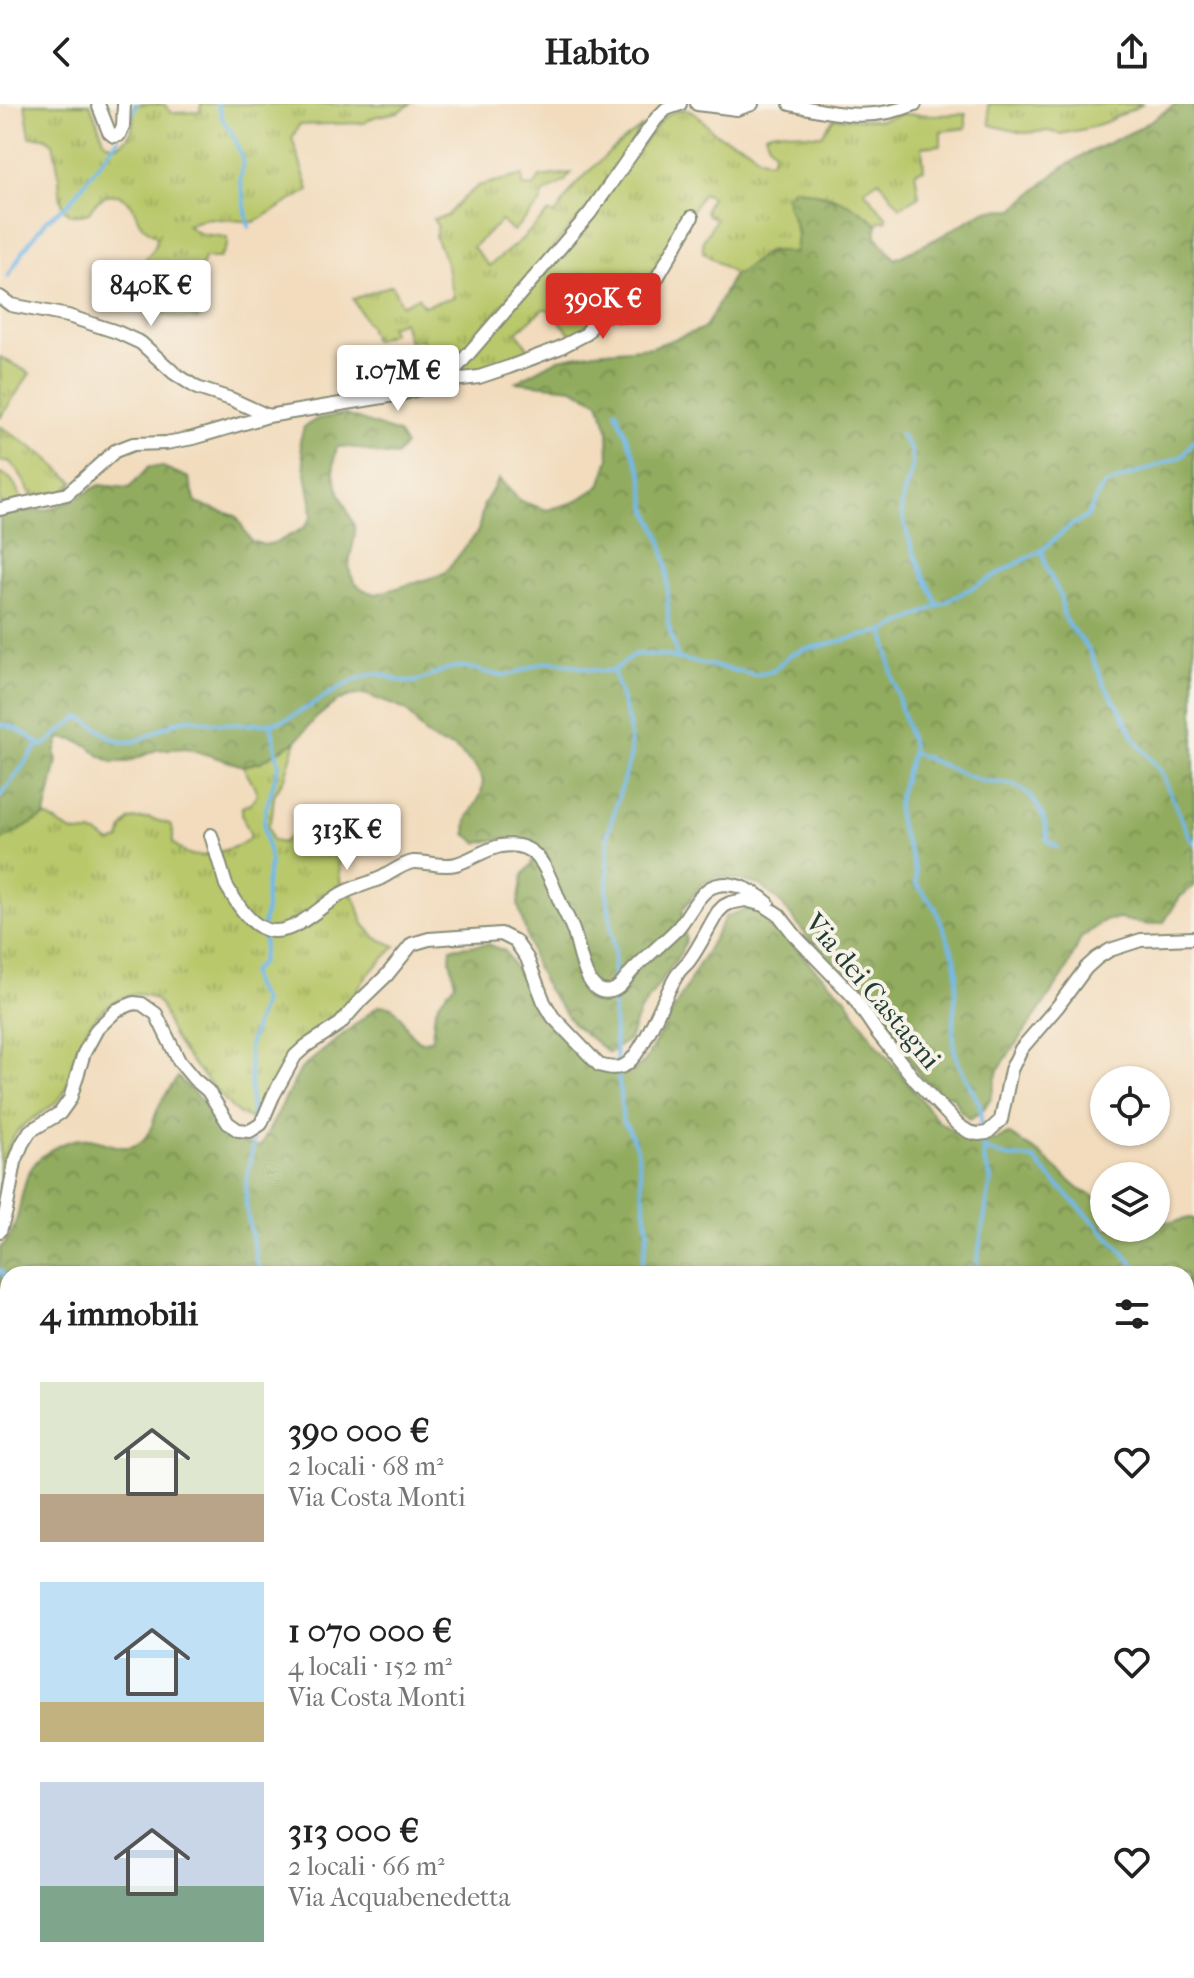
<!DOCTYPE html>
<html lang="it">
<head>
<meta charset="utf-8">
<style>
	body { margin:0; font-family:"IM FELL French Canon",serif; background:#f2f2f2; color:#222; height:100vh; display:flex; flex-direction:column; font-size:30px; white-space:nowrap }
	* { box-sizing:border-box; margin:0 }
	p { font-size:26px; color:#767676 }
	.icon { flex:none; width:44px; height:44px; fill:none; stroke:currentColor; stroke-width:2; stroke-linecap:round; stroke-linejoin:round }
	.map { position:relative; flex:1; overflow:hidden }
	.details { position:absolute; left:0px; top:1162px; width:1194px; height:712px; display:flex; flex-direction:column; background:#fff; border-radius:24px 24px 0 0; box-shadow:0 2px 6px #0004 }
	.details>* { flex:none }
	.tools { position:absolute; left:1090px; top:962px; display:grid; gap:16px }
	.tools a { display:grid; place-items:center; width:80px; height:80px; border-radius:50%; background:#fff; box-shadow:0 2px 6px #0004; font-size:40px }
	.price { position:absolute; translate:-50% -68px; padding:0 18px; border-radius:8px; background:#fff; color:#222; font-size:26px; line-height:52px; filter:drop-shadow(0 2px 4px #0008) }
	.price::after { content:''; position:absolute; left:50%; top:48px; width:24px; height:18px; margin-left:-12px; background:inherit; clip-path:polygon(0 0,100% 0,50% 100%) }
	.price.selected { background:#d93025; color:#fff }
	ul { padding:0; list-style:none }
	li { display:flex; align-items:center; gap:24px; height:200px; padding:0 40px }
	li span { display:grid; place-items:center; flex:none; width:224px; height:160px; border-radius:0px; color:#555 }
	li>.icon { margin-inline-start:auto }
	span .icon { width:96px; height:96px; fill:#fffc; stroke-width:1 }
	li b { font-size:34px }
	h2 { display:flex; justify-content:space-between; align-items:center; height:96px; padding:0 40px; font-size:34px }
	header { display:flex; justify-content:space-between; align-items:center; height:104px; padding:0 40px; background:#fff; font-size:36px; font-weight:700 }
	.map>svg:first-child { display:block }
	.grass { fill:url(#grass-tufts); stroke:#6c8250; stroke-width:2 }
	.forest { fill:url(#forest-crowns); stroke:#58744a; stroke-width:2; fill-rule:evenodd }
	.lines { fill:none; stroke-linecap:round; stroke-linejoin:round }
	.stream { stroke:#72b9e9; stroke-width:4 }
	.minor-casing { stroke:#888c78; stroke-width:16 }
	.minor { stroke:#fff; stroke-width:12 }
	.labels { text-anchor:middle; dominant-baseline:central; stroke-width:8; stroke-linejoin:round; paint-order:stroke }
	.street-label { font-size:28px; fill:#1f3d34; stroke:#f7f3e8 }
</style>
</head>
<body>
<header><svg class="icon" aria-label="back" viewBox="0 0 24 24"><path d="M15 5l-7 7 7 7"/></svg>Habito<svg class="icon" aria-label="share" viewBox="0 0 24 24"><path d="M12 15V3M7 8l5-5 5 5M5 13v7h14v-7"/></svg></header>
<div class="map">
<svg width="1194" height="1874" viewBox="0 0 1194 1874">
	<defs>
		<pattern id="grass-tufts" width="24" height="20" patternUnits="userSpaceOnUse" patternTransform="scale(2)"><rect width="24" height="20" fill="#b9c86b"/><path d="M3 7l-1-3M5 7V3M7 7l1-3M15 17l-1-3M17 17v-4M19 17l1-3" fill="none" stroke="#96a459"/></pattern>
		<pattern id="forest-crowns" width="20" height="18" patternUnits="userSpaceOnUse" patternTransform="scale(2)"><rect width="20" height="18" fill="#92ac5f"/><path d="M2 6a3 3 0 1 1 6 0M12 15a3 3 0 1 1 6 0" fill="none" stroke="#778d4f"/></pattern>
	</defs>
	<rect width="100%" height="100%" fill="#f7f3e8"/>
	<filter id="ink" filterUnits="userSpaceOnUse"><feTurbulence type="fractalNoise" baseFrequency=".0125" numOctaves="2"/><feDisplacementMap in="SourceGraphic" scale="16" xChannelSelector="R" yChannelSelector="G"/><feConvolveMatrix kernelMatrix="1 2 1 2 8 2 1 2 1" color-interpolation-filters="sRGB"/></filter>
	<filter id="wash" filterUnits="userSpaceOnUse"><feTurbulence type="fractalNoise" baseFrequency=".006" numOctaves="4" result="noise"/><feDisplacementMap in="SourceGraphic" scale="32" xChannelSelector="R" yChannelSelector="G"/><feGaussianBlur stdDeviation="1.8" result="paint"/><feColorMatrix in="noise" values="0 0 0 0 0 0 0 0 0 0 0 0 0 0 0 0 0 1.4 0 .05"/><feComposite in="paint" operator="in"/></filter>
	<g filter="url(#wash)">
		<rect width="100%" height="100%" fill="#f2dcbd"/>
		<path class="grass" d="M 25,0 L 90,0 L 105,38 L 116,42 C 136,32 133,20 134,0 L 164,0 L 172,9 L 200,8 L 201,0 L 411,0 L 398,8 L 374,13 L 364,19 L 299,21 L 292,34 L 309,86 L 255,118 L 207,114 L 187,121 C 201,135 210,128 227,134 L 227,141 L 220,154 L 204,154 C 202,164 197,171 197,181 C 196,192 200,203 198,215 C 183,215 170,215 157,206 C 149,200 143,194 134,190 L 134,179 C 143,171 141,163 147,153 C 153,145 156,144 157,133 C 152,129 146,126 142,121 C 136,115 136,105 130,99 C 116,83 96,93 89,109 C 59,119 60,94 59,73 C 58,61 55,50 53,39 L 45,33 L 30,33 Z
			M 988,0 L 1143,0 L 1106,18 L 1085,25 L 1060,30 L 1049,27 L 1023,29 L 990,21 Z
			M 684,5 C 702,10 702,18 714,28 C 724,36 733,36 743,41 C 755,47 754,54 771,57 L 775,48 L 769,40 L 765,30 C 784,22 802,33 822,31 L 834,14 L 880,16 L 902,10 L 939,11 L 966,10 L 966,24 L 941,27 L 941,41 L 922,43 L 924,65 L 915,68 L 919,92 L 900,103 L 879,76 L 864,86 L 887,114 L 886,117 L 880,117 L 877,121 C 867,109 842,95 826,91 C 815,88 798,91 786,91 C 786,106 796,116 797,131 C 797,137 795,145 794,151 L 769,146 L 740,169 L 734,170 L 703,148 L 703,137 L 716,115 L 708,111 L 705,106 L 711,93 L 703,89 L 629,206 L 598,210 L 577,230 L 571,230 L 548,205 L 543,205 L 517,228 L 532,250 L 485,266 L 460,271 L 458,268 L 663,14 L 675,7 Z
			M 643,22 L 590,101 L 456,255 L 452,246 L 422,256 L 418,246 L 424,243 L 422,235 L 409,238 L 403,217 L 390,222 L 392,229 L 374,237 L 368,222 L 353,195 L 392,181 L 401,201 L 418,193 L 423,202 L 454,193 L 445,155 L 435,133 L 438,123 L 433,115 L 447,112 L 457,100 L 478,82 L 523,71 L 523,82 L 534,83 L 540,73 L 571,69 L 565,77 L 543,90 L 541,99 L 513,127 L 501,117 L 473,143 L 489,162 L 522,135 L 549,108 L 554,111 C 563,102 567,90 576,81 C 596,59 619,39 643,22 Z
			M 0,253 L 30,269 L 0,314 Z
			M 0,322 L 46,353 L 74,378 L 63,388 L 32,392 L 19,368 L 9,357 L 0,358 Z
			M 0,370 C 13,371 16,385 22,396 L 0,401 Z
			M 296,637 L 285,673 L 274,691 L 272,712 L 268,722 L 272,736 L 282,739 L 307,719 C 330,724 325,741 339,755 L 340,776 L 343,785 L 352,791 L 357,799 L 363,819 L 376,834 L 396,842 L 372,866 L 342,905 L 306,933 L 289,951 L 259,1006 L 249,1014 L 239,1010 L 231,1003 C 211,979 184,955 170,926 C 164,912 164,898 148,892 C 137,888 128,891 118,896 C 94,908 80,932 73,958 C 70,970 69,983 61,993 C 48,1009 26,1014 14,1032 C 0,1051 4,1081 0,1103 L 0,737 L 45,712 C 56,716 63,725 74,728 C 92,733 91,722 110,739 L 120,736 L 123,725 L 129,716 L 149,714 L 170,720 L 173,729 L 173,739 C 191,758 206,753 228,745 C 238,742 244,740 251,732 C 247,721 241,715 242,703 L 251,699 L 257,690 C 254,679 247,672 243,662 L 260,658 Z"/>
		<path class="forest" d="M 1176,0 L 1194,0 L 1194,782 L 1180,793 L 1164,818 L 1149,821 L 1120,815 L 1105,816 L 1081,834 L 1064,871 L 998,966 L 991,994 L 983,1006 L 970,1015 L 959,1005 L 953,992 L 938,989 L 919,971 L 890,925 L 820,849 L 782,800 L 760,781 L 731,774 L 716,773 L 700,782 L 682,807 L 686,837 L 680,850 L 639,909 L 629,935 L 609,949 L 574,921 L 547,885 L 534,858 L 518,800 L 523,771 L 532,760 L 536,743 C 514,731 502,734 478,739 L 466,730 L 467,715 L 481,691 L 483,677 L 476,663 L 454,643 L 438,639 L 425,630 L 406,606 L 365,590 L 350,592 L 337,597 L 315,615 L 296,637 L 260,658 L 243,662 L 186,644 L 156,646 L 128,658 L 113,658 L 100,652 L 89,642 L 75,636 L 60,634 L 55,649 L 57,656 L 45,712 L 0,737 L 0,409 L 47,406 L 74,396 L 99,381 L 129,384 L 149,363 L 163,363 L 189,374 L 196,399 L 236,412 L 251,437 L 264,441 L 278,438 L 304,424 L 312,412 L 311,397 L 300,337 L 304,323 L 317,315 L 344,310 L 398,329 L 405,341 L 396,352 C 374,352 360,341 337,343 C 329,368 337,385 348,408 C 350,413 354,420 355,425 C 356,439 346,456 350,468 C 354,481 365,488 377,490 L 444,470 L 478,427 L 484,400 L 499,375 L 520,397 L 547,406 L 575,398 L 600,382 L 609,355 L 608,325 L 599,298 L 573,284 L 516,278 L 559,255 L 595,248 L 652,243 L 705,224 L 734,170 L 740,169 C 760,153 768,141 794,150 C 795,144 797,137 797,130 C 796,116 786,106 786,91 L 794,84 C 823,90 857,98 877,121 L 876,132 L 895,155 L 936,135 L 986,106 L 1014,105 L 1059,66 L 1083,51 L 1136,26 Z
			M 752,804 L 769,813 L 811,861 L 845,893 L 873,935 L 938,1017 L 953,1027 L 995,1037 L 1008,1030 L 1040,1050 L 1079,1085 L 1104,1098 L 1104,1124 L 1156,1124 L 1156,1117 L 1173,1118 L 1190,1114 L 1194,1115 L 1194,1874 L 0,1874 L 0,1144 C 27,1121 14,1078 39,1055 C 51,1044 72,1033 89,1035 C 107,1037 125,1051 142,1037 C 152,1028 153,1016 158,1004 C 163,993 171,983 178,973 L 242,1039 L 260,1043 L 301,965 L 378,902 C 406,897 400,930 422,938 L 431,935 C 434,926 433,917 435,908 C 438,896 447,889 455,880 L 450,854 L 451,844 L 488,840 L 505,847 L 534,897 L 585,958 L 610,969 L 634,967 L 645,957 L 726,812 ZM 8,1170 L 1186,1170 L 1186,1866 L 8,1866 Z"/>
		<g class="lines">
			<path class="stream" d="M 217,0 L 224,18 L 233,30 L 243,57 L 240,76 L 249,123
				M 128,17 L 136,1
				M 8,173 L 23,147 L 46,117 L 69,99 L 118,35
				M 616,306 L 642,370 L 647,404 L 661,435 L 667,463 L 668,520 L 678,555
				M 901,331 C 904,336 909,342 911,347 C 918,367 899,388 902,408 C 908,442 924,472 939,502
				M 1042,446 L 1046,463 L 1061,493 L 1063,510 L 1067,519 L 1088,544 L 1105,582 L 1120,605 L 1136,637 L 1161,668 L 1189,732 L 1194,738
				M 884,527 L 893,576 L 912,641 L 912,648 C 908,665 895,695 898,711 C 901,736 917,754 916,780 L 935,803 L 955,854 L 957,870 L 953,919 L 954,944 L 959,960 L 980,1001 L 984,1056 L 991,1075 L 977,1157 L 978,1170
				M 613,566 L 629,620 L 631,650 L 608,729 L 607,790 L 614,845 L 614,882
				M 0,621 C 16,621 27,631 39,640
				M 912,648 C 935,657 958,670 982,677 C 992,679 1003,678 1013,681 C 1034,688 1048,715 1047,736 L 1057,743
				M 0,693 L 39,640 L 43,642 L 79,613 C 97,619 106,637 126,638 C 146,639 166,617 188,615 C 194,614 200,617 206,618 C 224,621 267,622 284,616 C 310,605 350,572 376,570 C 387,569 394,577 405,578 C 424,580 438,564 457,563 C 473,561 487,572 504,571 C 520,571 534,559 550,558 C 569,557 600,573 615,565 C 622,561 628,555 635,550 L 666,552 L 756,571 L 773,567 L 790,551 L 802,546 L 884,527 L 892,524 L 946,498 L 1042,446 L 1070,422 L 1087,413 L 1098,390 L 1105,381 L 1183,352 L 1194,336
				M 613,891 L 615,939 L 623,1019 L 628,1024 L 637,1045 L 648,1127 L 640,1170
				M 983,1045 L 1007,1053 L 1034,1055 C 1068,1095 1109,1128 1141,1170
				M 0,1166 L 8,1177
				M 263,1170 L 257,1159 L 246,1103 L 246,1079 L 253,1042 L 249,942 L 263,897 L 253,881 L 251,868 L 261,859 L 264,841 L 263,820 L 266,806 L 266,781 L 270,758 L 264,723 L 265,708 L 279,661 L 271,620
				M 1186,1259 L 1194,1264
				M 0,1787 L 3,1782"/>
		</g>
	</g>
	<g filter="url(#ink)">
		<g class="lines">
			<defs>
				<path id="minor" d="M 98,0 L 109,28 L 114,32 L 119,31 L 123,23 L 124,0
					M 697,0 L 737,5 L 752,0
					M 790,0 C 834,10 872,18 915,0
					M 0,193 L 11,201 L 68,212 L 117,228 L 141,239 L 174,269 L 197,284 L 231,295 L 268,312
					M 445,277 L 479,273 L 509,263 L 559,244 L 586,230 L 596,216 L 607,210 L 625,212 L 637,209 L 692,113
					M 0,405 L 67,390 L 115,347 L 133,340 L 166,339 L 193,334 L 268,312 L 401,290 L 445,277 L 590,109 L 656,15 L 666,5 L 680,0
					M 211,731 L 226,781 C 236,798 251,825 273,827 C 296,829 322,801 341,790 C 353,783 368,780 381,774 C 391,769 402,760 413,758 C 428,757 441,764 456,760 C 471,756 485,745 501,742 C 538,736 546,765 558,793 C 562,804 569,815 573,826 C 580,843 584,894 611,887 C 621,885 626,873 633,866 C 647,852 663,839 677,825 C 688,813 694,796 707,786 C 726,772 753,786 768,799
					M 0,1127 L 6,1107 L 15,1058 L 22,1040 L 30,1027 L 60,1009 L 70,995 L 84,949 L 97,925 L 117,906 L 134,899 L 142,900 L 156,910 L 179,957 L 194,975 L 208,987 L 228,1019 L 238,1026 L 250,1027 L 261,1020 L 273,992 L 295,952 L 306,942 L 340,920 L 360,897 L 387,871 L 412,840 L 429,835 L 501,830 L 515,837 L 520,844 L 527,854 L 544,898 L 553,913 L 599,961 C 608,964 620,966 628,959 C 646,944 663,893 677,871 C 680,865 685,862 689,857 C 700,842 708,824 718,808 L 724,802 L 730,799 L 745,796 L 764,801 L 779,811 L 797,834 L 852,891 L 877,928 L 916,977 L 958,1021 L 969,1028 L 978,1030 L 987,1029 L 1001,1016 L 1011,966 L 1021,945 L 1058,902 L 1086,864 L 1097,854 L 1110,846 L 1141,836 L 1194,834"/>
			</defs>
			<use href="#minor" class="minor-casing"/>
			<use href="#minor" class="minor"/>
		</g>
	</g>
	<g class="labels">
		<g class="street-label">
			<text transform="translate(873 887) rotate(50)">Via dei Castagni</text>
		</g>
	</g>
</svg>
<div class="tools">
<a><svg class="icon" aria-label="locate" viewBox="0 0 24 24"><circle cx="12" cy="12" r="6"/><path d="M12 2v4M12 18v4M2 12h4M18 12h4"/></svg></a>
<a><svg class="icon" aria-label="layers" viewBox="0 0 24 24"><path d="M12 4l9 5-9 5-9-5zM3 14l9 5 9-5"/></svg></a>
</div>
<b class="price" style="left:151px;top:224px">840K €</b>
<b class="price selected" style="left:603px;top:237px">390K €</b>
<b class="price" style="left:398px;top:309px">1.07M €</b>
<b class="price" style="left:347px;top:768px">313K €</b>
<section class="details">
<h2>4 immobili<svg class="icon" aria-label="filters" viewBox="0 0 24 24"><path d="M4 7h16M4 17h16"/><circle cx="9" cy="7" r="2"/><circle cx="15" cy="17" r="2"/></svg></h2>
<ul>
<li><span style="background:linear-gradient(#dfe7d0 70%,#b9a48a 0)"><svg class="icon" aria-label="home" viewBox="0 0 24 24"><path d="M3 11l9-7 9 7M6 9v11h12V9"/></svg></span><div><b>390 000 €</b><p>2 locali · 68 m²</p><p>Via Costa Monti</p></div><svg class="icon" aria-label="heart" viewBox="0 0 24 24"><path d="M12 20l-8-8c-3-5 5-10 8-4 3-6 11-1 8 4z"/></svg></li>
<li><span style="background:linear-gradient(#bfe0f5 75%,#c2b280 0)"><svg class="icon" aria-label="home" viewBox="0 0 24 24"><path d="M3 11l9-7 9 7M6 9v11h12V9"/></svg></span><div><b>1 070 000 €</b><p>4 locali · 152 m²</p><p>Via Costa Monti</p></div><svg class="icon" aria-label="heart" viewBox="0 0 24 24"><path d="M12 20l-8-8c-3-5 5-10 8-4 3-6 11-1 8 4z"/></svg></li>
<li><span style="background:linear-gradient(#c9d6e8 65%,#7fa58c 0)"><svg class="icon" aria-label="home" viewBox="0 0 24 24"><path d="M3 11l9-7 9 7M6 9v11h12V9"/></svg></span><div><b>313 000 €</b><p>2 locali · 66 m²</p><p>Via Acquabenedetta</p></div><svg class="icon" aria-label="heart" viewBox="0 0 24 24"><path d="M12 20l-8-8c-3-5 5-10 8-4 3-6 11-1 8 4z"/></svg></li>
</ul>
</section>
</div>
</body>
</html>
